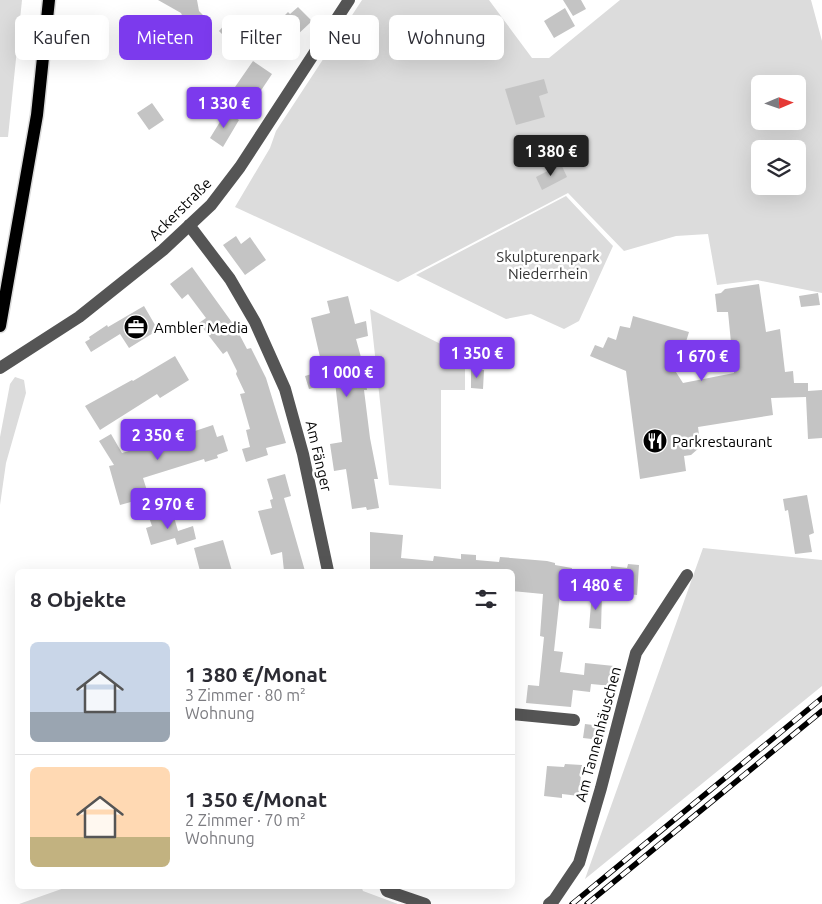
<!DOCTYPE html>
<html lang="de">
<head>
<meta charset="utf-8">
<style>
	body { margin:0; font-family:Ubuntu,sans-serif; background:#f7f7f7; color:#2b2b33; height:100vh; display:flex; flex-direction:column; font-size:19px; white-space:nowrap }
	* { box-sizing:border-box; margin:0 }
	p { font-size:16px; color:#7c7c81 }
	.icon { flex:none; width:28px; height:28px; fill:none; stroke:currentColor; stroke-width:2; stroke-linecap:round; stroke-linejoin:round }
	.map { position:relative; flex:1; overflow:hidden }
	.details { position:absolute; left:15px; top:569px; width:500px; height:320px; display:flex; flex-direction:column; background:#fff; border-radius:8px; box-shadow:0 5px 20px #0002 }
	.details>* { flex:none }
	.top-card { position:absolute; left:15px; top:15px; width:500px; height:45px; display:flex; gap:10px }
	.needle { width:32px; rotate:88deg }
	.tools { position:absolute; left:751px; top:75px; display:grid; gap:10px }
	.tools a { display:grid; place-items:center; width:55px; height:55px; border-radius:8px; background:#fff; box-shadow:0 5px 20px #0002; font-size:25px }
	.price { position:absolute; translate:-50% -42px; padding:0 11px; border-radius:5px; background:#7c3aed; color:#fff; font-size:16px; line-height:32px; filter:drop-shadow(0 1px 2px #0008) }
	.price::after { content:''; position:absolute; left:50%; top:30px; width:15px; height:11px; margin-left:-8px; background:inherit; clip-path:polygon(0 0,100% 0,50% 100%) }
	.price.selected { background:#222; color:#fff }
	ul { padding:0; list-style:none }
	li { display:flex; align-items:center; gap:15px; height:125px; padding:0 15px }
	li+li { border-top:1px solid #e1e1e2 }
	li span { display:grid; place-items:center; flex:none; width:140px; height:100px; border-radius:8px; color:#555 }
	li>.icon { margin-inline-start:auto }
	span .icon { width:60px; height:60px; fill:#fffc; stroke-width:1 }
	li b { font-size:21px }
	h2 { display:flex; justify-content:space-between; align-items:center; height:60px; padding:0 15px; font-size:21px }
	.chip { padding:0 18px; border-radius:8px; background:#fff; box-shadow:0 5px 20px #0002; font-size:18px; line-height:45px }
	.chip.selected { background:#7c3aed; color:#fff }
	.map>svg:first-child { display:block }
	.green { fill:#dcdcdc; fill-rule:evenodd }
	.building { fill:#c4c4c4 }
	.lines { fill:none; stroke-linecap:round; stroke-linejoin:round }
	.major-casing { stroke:#dbdbdb; stroke-width:15 }
	.minor { stroke:#555; stroke-width:12 }
	.major { stroke:#000; stroke-width:12 }
	.rail-casing { stroke:#000; stroke-width:5.5 }
	.rail { stroke:#fff; stroke-width:4; stroke-dasharray:11; stroke-linecap:butt }
	.labels { text-anchor:middle; dominant-baseline:central; stroke-width:5; stroke-linejoin:round; paint-order:stroke }
	.street-label { font-size:15px; fill:#000; stroke:#fff }
	.park-label { font-size:15px; fill:#333; stroke:#fff }
	.poi-label { font-size:15px; fill:#000; stroke:#fff; text-anchor:start }
</style>
</head>
<body>
<div class="map">
<svg width="822" height="904" viewBox="0 0 822 904">
	<rect width="100%" height="100%" fill="#fff"/>
	<path class="green" d="M 0,0 L 22,0 L 8,137 L 0,137 Z
		M 362,0 L 489,0 L 532,58 L 549,58 L 620,0 L 811,0 L 822,41 L 822,293 L 757,280 L 717,285 L 708,234 L 676,236 L 624,251 L 568,193 L 398,282 L 235,207 L 270,148 L 276,131 ZM 760,84 L 798,84 L 798,121 L 760,121 ZM 760,149 L 798,149 L 798,186 L 760,186 Z
		M 566,196 L 613,246 L 579,321 L 564,329 L 531,314 L 506,319 L 416,275 Z
		M 370,309 L 465,356 L 465,390 L 441,390 L 441,489 L 389,485 Z
		M 15,377 L 24,380 L 26,393 L 6,463 L 0,505 L 0,437 L 10,384 Z
		M 703,548 L 822,560 L 822,686 L 585,879 Z
		M 70,886 L 361,886 L 363,891 L 398,904 L 19,904 Z"/>
	<path class="building" d="M 158,0 L 197,0 L 199,11 L 209,21 L 195,36 L 184,26 L 185,22 L 181,13 Z
		M 563,0 L 581,0 L 586,9 L 573,16 Z
		M 298,7 L 312,21 L 295,37 L 279,21 L 288,12 L 290,14 Z
		M 565,8 L 575,26 L 554,38 L 544,21 Z
		M 227,22 L 232,22 L 261,50 L 255,59 L 233,45 L 219,31 Z
		M 253,61 L 272,74 L 254,101 L 235,87 Z
		M 544,79 L 548,93 L 539,96 L 545,117 L 516,125 L 505,89 Z
		M 152,103 L 164,120 L 149,130 L 137,113 Z
		M 226,112 L 239,120 L 223,147 L 210,138 Z
		M 561,164 L 567,177 L 542,190 L 536,177 Z
		M 236,236 L 241,244 L 250,237 L 266,260 L 245,275 L 223,245 Z
		M 192,267 L 236,328 L 247,349 L 251,348 L 266,378 L 286,443 L 266,448 L 268,455 L 246,462 L 242,449 L 250,447 L 246,430 L 250,429 L 240,394 L 245,393 L 236,374 L 237,371 L 227,351 L 223,354 L 199,323 L 206,318 L 188,294 L 182,299 L 170,284 Z
		M 759,284 L 766,332 L 780,329 L 785,372 L 793,371 L 794,383 L 808,383 L 808,391 L 822,390 L 822,438 L 808,439 L 806,397 L 771,398 L 773,415 L 698,427 L 700,442 L 699,448 L 691,455 L 684,456 L 686,471 L 640,479 L 626,371 L 590,356 L 595,345 L 603,348 L 608,337 L 616,340 L 620,326 L 630,328 L 633,316 L 689,332 L 682,355 L 674,369 L 683,383 L 734,373 L 728,312 L 717,312 L 715,294 L 721,293 L 725,289 Z
		M 818,293 L 820,305 L 801,307 L 799,296 Z
		M 348,296 L 355,324 L 366,321 L 368,336 L 356,339 L 365,372 L 367,390 L 364,390 L 370,438 L 378,479 L 374,479 L 379,508 L 367,510 L 366,507 L 352,509 L 346,469 L 334,471 L 330,444 L 342,442 L 335,382 L 309,389 L 305,376 L 315,373 L 312,363 L 316,362 L 315,358 L 320,357 L 311,318 L 330,313 L 327,301 Z
		M 144,306 L 158,330 L 129,348 L 120,334 L 91,352 L 85,342 L 90,339 L 89,337 L 107,325 L 108,327 Z
		M 175,356 L 189,380 L 160,398 L 157,394 L 100,430 L 85,406 L 132,380 L 133,381 Z
		M 471,369 L 484,370 L 483,389 L 471,388 Z
		M 213,425 L 217,437 L 223,435 L 228,451 L 217,455 L 218,458 L 205,462 L 204,459 L 143,478 L 149,497 L 120,505 L 109,466 L 114,465 L 99,441 L 111,434 L 122,453 L 142,447 L 143,451 L 190,437 L 189,433 Z
		M 285,474 L 291,496 L 284,498 L 305,571 L 284,571 L 282,552 L 271,555 L 258,511 L 272,508 L 270,500 L 273,499 L 267,479 Z
		M 807,495 L 814,533 L 809,535 L 812,552 L 795,554 L 788,510 L 785,511 L 783,499 Z
		M 172,510 L 178,531 L 193,526 L 196,539 L 177,545 L 175,538 L 151,545 L 146,528 L 152,526 L 149,517 Z
		M 370,532 L 403,535 L 401,558 L 433,561 L 434,556 L 461,559 L 461,554 L 476,555 L 476,560 L 499,562 L 500,557 L 547,561 L 555,563 L 555,565 L 572,568 L 569,596 L 560,595 L 554,651 L 563,652 L 560,672 L 584,675 L 585,663 L 614,666 L 612,686 L 591,684 L 590,692 L 573,690 L 571,707 L 526,703 L 528,685 L 539,686 L 544,637 L 540,636 L 543,594 L 512,591 L 512,571 L 374,571 L 374,569 L 370,569 Z
		M 223,540 L 232,571 L 200,571 L 194,548 Z
		M 628,564 L 639,565 L 637,595 L 621,593 L 620,600 L 608,599 L 611,566 L 627,568 Z
		M 592,592 L 602,593 L 601,629 L 589,628 Z
		M 585,724 L 601,726 L 600,740 L 583,738 Z
		M 565,764 L 582,765 L 579,796 L 562,794 L 562,798 L 544,796 L 547,766 L 564,767 Z"/>
	<g class="lines">
		<defs>
			<path id="major" d="M 0,326 L 37,115 L 49,0"/>
		</defs>
		<use href="#major" class="major-casing"/>
		<path class="minor" d="M 189,225 L 230,279 L 255,322 L 285,389 L 303,454 L 328,571
			M 0,368 L 79,317 L 163,250 L 211,205 L 240,167 L 349,0
			M 512,714 L 574,720
			M 385,886 L 387,891 L 425,904
			M 549,904 L 554,900 L 579,863 L 601,788 L 636,653 L 687,575"/>
		<use href="#major" class="major"/>
		<defs>
			<path id="rail" d="M 572,904 L 822,698
				M 587,904 L 822,711"/>
		</defs>
		<use href="#rail" class="rail-casing"/>
		<use href="#rail" class="rail"/>
	</g>
	<defs>
		<symbol id="office-disc" viewBox="-11 -11 22 22"><circle r="9.5" fill="#000" stroke="#fff"/><path d="M-6-3h4V-5.5h4V-3h4V5H-6ZM-1-4.5V-3h2v-1.5ZM-6 0V1H6V0Z" fill="#fff"/></symbol>
		<symbol id="restaurant-disc" viewBox="-11 -11 22 22"><circle r="9.5" fill="#000" stroke="#fff"/><path d="M-5-6h1v4h1v-4h1v4h1v-4h1v5L-1.5 .5V6h-2V.5L-5-1ZM5-6V6H3V1.5H1.5Q1.5-4 5-6Z" fill="#fff"/></symbol>
	</defs>
	<g fill-rule="evenodd">
		<use href="#office-disc" x="122" y="313" width="28" height="28"/>
		<use href="#restaurant-disc" x="641" y="427" width="28" height="28"/>
	</g>
	<g class="labels">
		<g class="street-label">
			<text transform="translate(180 209) rotate(-45)">Ackerstraße</text>
			<text transform="translate(319 456) rotate(77)">Am Fänger</text>
			<text transform="translate(598 734) rotate(-75)">Am Tannenhäuschen</text>
		</g>
		<g class="park-label">
			<text x="548" y="256">Skulpturenpark<tspan x="548" dy="17">Niederrhein</tspan></text>
		</g>
		<g class="poi-label">
			<text x="154" y="327">Ambler Media</text>
			<text x="672" y="441">Parkrestaurant</text>
		</g>
	</g>
</svg>
<div class="tools">
<a><svg class="needle" viewBox="-14 -14 28 28"><path d="M0-13l5 13h-10z" fill="#e53935"/><path d="M0 13l5-13h-10z" fill="#7c7c81"/></svg></a>
<a><svg class="icon" aria-label="layers" viewBox="0 0 24 24"><path d="M12 4l9 5-9 5-9-5zM3 14l9 5 9-5"/></svg></a>
</div>
<b class="price" style="left:224px;top:129px">1 330 €</b>
<b class="price selected" style="left:551px;top:177px">1 380 €</b>
<b class="price" style="left:477px;top:379px">1 350 €</b>
<b class="price" style="left:702px;top:382px">1 670 €</b>
<b class="price" style="left:347px;top:398px">1 000 €</b>
<b class="price" style="left:158px;top:461px">2 350 €</b>
<b class="price" style="left:168px;top:530px">2 970 €</b>
<b class="price" style="left:596px;top:611px">1 480 €</b>
<div class="top-card">
<a class="chip">Kaufen</a>
<a class="chip selected">Mieten</a>
<a class="chip">Filter</a>
<a class="chip">Neu</a>
<a class="chip">Wohnung</a>
</div>
<section class="details">
<h2>8 Objekte<svg class="icon" aria-label="filters" viewBox="0 0 24 24"><path d="M4 7h16M4 17h16"/><circle cx="9" cy="7" r="2"/><circle cx="15" cy="17" r="2"/></svg></h2>
<ul>
<li><span style="background:linear-gradient(#c9d6e8 70%,#9aa5b1 0)"><svg class="icon" aria-label="home" viewBox="0 0 24 24"><path d="M3 11l9-7 9 7M6 9v11h12V9"/></svg></span><div><b>1 380 €/Monat</b><p>3 Zimmer · 80 m²</p><p>Wohnung</p></div></li>
<li><span style="background:linear-gradient(#ffd9b3 70%,#c2b280 0)"><svg class="icon" aria-label="home" viewBox="0 0 24 24"><path d="M3 11l9-7 9 7M6 9v11h12V9"/></svg></span><div><b>1 350 €/Monat</b><p>2 Zimmer · 70 m²</p><p>Wohnung</p></div></li>
</ul>
</section>
</div>
</body>
</html>
